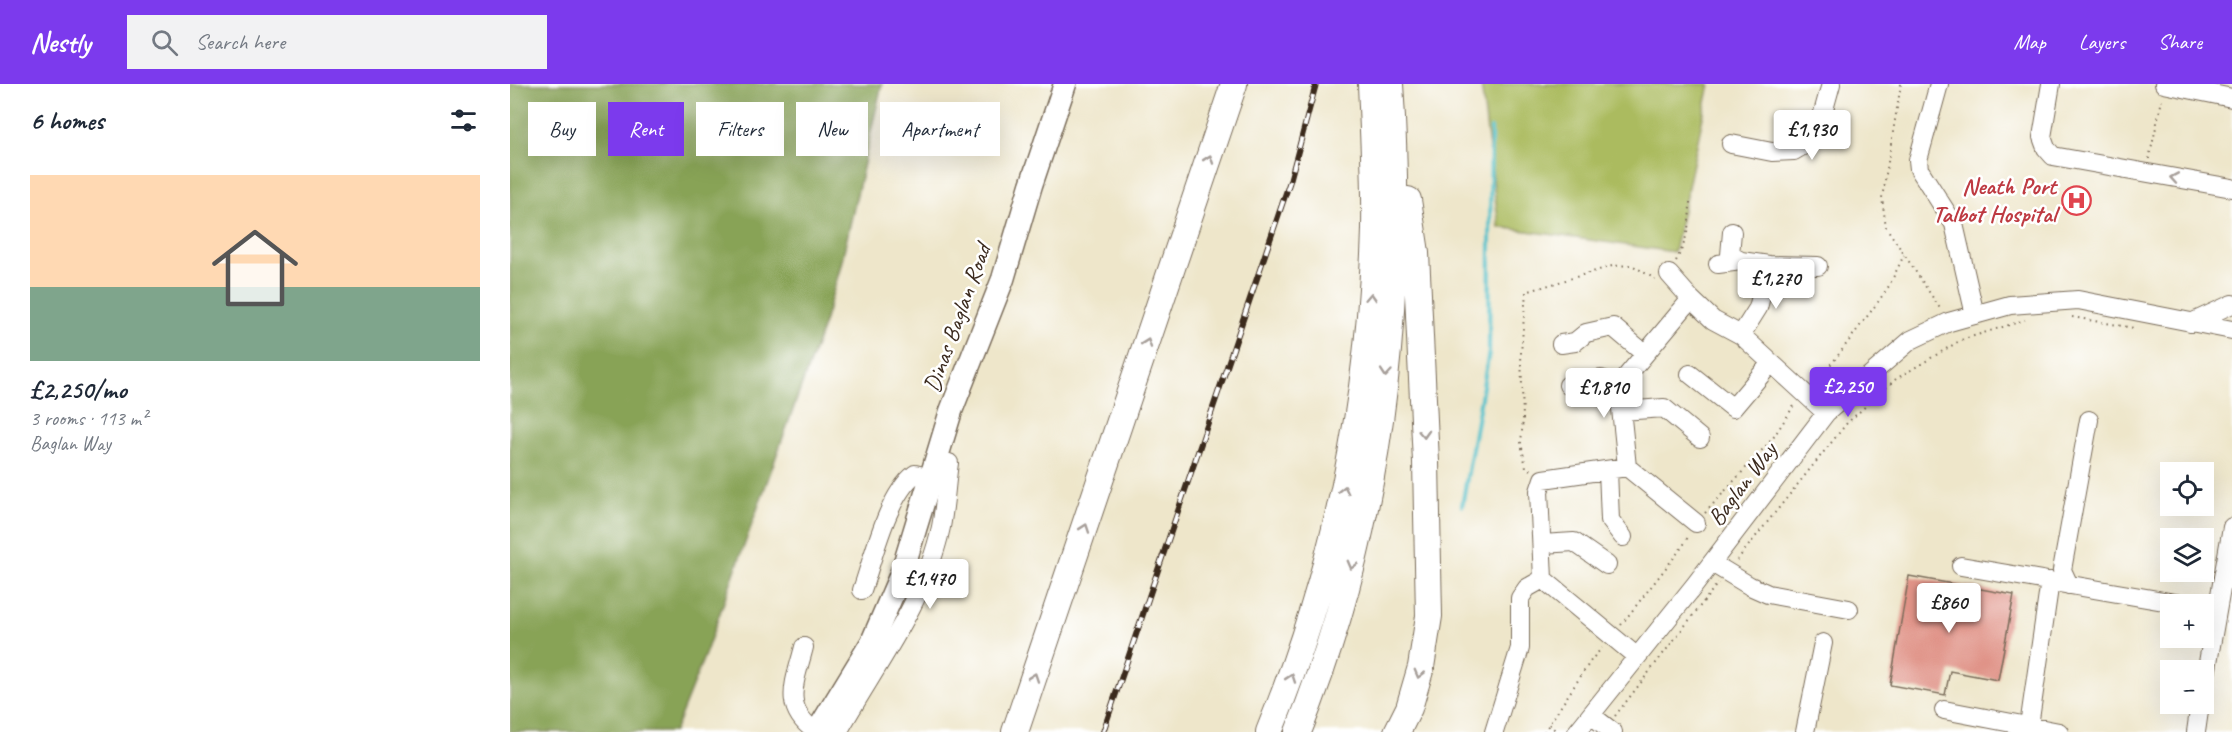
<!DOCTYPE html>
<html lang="en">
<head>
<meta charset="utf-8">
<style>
	body { margin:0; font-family:Caveat,sans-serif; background:#f2f2f3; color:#1f2937; height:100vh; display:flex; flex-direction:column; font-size:22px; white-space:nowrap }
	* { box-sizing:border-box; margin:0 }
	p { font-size:20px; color:#747a83 }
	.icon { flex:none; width:33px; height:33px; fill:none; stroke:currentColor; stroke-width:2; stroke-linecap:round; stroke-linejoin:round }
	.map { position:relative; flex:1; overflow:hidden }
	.side { display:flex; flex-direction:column; background:#fff; width:510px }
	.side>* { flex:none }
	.banner { position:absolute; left:18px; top:18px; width:570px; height:54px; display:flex; gap:12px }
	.tools { position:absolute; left:1650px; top:378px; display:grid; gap:12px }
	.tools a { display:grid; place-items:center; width:54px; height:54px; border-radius:0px; background:#fff; box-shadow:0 6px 24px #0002; font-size:30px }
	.price { position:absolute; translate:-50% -51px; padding:0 14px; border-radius:6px; background:#fff; color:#222; font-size:20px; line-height:39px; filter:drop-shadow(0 2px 3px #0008) }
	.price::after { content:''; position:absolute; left:50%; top:36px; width:18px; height:14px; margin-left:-9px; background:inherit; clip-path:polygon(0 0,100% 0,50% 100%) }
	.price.on { background:#7c3aed; color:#fff }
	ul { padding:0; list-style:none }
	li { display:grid; align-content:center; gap:12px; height:318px; padding:0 30px }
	li span { display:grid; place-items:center; height:186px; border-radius:0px; color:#555 }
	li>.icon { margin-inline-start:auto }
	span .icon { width:108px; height:108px; fill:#fffc; stroke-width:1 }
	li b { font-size:26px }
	h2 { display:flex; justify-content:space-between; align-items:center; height:72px; padding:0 30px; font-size:26px }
	.tag { padding:0 21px; border-radius:0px; background:#fff; box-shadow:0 6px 24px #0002; font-size:21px; line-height:54px }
	.tag.on { background:#7c3aed; color:#fff }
	header { display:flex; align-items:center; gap:36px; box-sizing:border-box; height:84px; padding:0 30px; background:#7c3aed; color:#fff }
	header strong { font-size:28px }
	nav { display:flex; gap:33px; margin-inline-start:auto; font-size:21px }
	.search { width:420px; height:54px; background:#f2f2f3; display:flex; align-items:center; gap:15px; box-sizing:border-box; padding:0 21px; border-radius:0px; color:#747a83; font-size:22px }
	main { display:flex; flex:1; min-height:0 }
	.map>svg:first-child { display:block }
	.green { fill:#abbb5f; stroke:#73723e; stroke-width:1.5 }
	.forest { fill:#88a356; stroke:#62663a; stroke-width:1.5 }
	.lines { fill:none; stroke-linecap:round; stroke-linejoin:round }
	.stream { stroke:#55c2cc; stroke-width:4 }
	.building { fill:#e09387 }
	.minor-casing { stroke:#7a6c5a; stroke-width:20 }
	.major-casing { stroke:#7a6c5a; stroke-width:25 }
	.highway-casing { stroke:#7a6c5a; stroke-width:28 }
	.path { stroke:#7a6c5a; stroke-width:2; stroke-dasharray:1.5 4.5; stroke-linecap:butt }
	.minor { stroke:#fff; stroke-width:18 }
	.major { stroke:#fff; stroke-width:22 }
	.highway { stroke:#fff; stroke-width:26 }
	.rail-casing { stroke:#3b2a1e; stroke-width:6 }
	.rail { stroke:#fff; stroke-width:4; stroke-dasharray:11; stroke-linecap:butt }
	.oneway { stroke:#a79f9a }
	.labels { text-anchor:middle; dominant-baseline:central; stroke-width:5; stroke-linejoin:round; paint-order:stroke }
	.health-label { font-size:24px; font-weight:bold; fill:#be3a42; stroke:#fff; text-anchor:end }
	.street-label { font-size:24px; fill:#3b2a1e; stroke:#fff }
</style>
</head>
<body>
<header>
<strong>Nestly</strong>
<div class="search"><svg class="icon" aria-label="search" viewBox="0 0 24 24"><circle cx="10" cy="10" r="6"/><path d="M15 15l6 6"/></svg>Search here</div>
<nav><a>Map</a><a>Layers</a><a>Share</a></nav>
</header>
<main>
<section class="side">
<h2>6 homes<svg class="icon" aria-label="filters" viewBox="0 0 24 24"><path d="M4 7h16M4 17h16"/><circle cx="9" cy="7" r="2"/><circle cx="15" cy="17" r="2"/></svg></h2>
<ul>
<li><span style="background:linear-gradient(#ffd9b3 60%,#7fa58c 0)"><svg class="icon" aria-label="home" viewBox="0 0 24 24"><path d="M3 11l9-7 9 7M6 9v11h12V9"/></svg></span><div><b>£2,250/mo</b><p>3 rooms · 113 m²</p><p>Baglan Way</p></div></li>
</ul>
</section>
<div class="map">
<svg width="1722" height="648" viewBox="0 0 1722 648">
	<rect width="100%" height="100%" fill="#fff"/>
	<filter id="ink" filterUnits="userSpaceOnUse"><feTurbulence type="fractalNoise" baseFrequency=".0167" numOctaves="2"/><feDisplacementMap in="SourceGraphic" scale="12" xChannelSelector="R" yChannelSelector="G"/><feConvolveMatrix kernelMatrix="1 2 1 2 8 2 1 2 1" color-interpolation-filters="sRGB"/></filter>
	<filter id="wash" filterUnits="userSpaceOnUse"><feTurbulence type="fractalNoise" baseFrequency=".008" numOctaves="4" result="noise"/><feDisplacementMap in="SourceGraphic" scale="24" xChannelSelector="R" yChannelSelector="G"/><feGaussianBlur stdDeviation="1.35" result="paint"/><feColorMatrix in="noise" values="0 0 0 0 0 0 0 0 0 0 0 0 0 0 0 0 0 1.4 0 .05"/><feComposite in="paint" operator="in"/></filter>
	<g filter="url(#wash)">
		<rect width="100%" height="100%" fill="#eee6ca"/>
		<path class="green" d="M 971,0 L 1200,0 L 1164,168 L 989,143 Z"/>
		<path class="forest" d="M 0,0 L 372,0 L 330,185 L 313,242 L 196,568 L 164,648 L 0,648 Z"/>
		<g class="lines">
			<path class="stream" d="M 952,422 L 979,268 L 981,44"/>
		</g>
		<g id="blocks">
			<path class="building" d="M 1399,492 L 1504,511 L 1488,596 L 1440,587 L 1435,611 L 1380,601 Z"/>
		</g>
	</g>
	<g filter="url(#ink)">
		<use href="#blocks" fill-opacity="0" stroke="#7a6c5a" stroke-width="1.5"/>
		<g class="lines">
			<defs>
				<path id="minor" d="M 1429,0 L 1408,76 L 1409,85 L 1444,140 L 1465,231
					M 1541,0 L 1532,53 L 1536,64 L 1543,72 L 1722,104
					M 1654,0 L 1722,14
					M 1221,60 L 1262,68 L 1284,67 L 1306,54 L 1321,0
					M 1231,177 L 1259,181 L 1308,182
					M 1208,180 L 1231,177 L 1220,171 L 1222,148
					M 1159,190 L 1181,215
					M 1681,239 L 1722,220
					M 1231,251 L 1248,224 L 1259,181
					M 1051,260 L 1065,258 L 1076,249 L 1103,243 L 1135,270
					M 1180,290 L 1223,324 L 1261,279
					M 1058,301 L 1091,295 L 1113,302
					M 1112,327 L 1154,324 L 1190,354
					M 1117,383 L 1186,439
					M 1098,386 L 1100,436 L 1113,453
					M 1032,460 L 1064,458 L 1097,481
					M 1202,479 L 1240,502 L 1258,510 L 1339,525
					M 1451,482 L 1671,520
					M 1559,501 L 1552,486 L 1579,336
					M 352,506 C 364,472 377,412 405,390 L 421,394
					M 294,563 C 285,599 271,623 306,648
					M 1126,572 L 1033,495 L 1029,407 L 1033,395 L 1117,383 L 1110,315 L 1115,294 L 1181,215 L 1203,236 L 1231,251 L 1316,329
					M 1694,601 L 1722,443
					M 1434,626 L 1549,648
					M 1081,631 L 1103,648
					M 1519,642 L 1540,497
					M 328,648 C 365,582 415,518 431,443 C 435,422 436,400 439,379
					M 984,648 L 1010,564 L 1010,514 L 1017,504 L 1033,495
					M 1067,648 L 1184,502 L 1316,329 L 1401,256 L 1439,238 L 1500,221 L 1568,216 L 1722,246
					M 1295,648 L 1313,559
					M 1686,648 L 1690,620"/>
				<path id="major" d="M 307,648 L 362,558 L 392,488 L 441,327 L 493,195 L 521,101 L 555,0"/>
				<path id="highway" d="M 505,648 L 724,0
					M 759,648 C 825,487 860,319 865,145 C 866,97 863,48 861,0
					M 788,648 C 871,442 895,220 880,0
					M 887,648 L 899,624 L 911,583 L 919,532 L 916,378 L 906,169 L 898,116"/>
			</defs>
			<use href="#minor" class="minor-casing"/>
			<use href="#major" class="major-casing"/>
			<use href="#highway" class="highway-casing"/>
			<path class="path" d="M 1391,0 L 1372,114 L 1376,143 L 1431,226
				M 1639,75 L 1652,16
				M 1166,177 C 1178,154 1180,140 1180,114
				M 1562,233 L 1624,244
				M 1303,297 L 1323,278 L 1368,218 L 1379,202 L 1394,171
				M 1021,386 L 1016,383 L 1011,359 L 1013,335 L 1011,269 L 1016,208 L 1102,182 L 1122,181 L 1145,195
				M 1195,429 L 1263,354 L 1285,320
				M 1227,476 L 1337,339 L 1386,295 L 1451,256 L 1515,236
				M 1111,541 L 1173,462 L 1178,453
				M 1105,632 L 1208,499
				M 1039,640 L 1047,648
				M 1034,648 L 1082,575 L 1092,564"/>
			<use href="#minor" class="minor"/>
			<use href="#major" class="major"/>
			<use href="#highway" class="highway"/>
			<defs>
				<path id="rail" d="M 593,648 L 780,97 L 806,0"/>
			</defs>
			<use href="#rail" class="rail-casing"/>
			<use href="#rail" class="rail"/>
		</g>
		<defs><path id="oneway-chevron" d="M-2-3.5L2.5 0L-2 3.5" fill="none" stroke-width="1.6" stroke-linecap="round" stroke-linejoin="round" transform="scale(1.5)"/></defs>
		<g class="oneway">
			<use href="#oneway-chevron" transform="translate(699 75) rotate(-71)"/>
			<use href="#oneway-chevron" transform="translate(1664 94) rotate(-170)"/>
			<use href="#oneway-chevron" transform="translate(861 213) rotate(-87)"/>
			<use href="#oneway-chevron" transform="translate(637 259) rotate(-71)"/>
			<use href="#oneway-chevron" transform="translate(876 289) rotate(95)"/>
			<use href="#oneway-chevron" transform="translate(914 350) rotate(87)"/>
			<use href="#oneway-chevron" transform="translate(834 406) rotate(-77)"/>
			<use href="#oneway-chevron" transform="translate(575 444) rotate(-71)"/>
			<use href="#oneway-chevron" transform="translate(842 481) rotate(105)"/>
			<use href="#oneway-chevron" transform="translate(909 590) rotate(105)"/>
			<use href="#oneway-chevron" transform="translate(524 593) rotate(-71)"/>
			<use href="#oneway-chevron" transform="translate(781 594) rotate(-71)"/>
		</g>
	</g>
	<defs>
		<symbol id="hospital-ring" viewBox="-11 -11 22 22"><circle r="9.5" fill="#fff" stroke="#e0444e" stroke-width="1.5"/><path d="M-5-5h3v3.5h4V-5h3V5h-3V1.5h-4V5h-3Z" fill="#e0444e"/></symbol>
	</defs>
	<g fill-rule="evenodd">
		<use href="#hospital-ring" x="1550" y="100" width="33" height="33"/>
	</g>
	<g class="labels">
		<g class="health-label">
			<text x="1546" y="102">Neath Port<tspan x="1546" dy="28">Talbot Hospital</tspan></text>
		</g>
		<g class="street-label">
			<text transform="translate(447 234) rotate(-70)">Dinas Baglan Road</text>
			<text transform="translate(1232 400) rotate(-53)">Baglan Way</text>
		</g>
	</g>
</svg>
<div class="tools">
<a><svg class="icon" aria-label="locate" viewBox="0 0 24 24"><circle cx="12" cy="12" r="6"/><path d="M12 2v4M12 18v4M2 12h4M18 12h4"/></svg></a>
<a><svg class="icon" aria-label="layers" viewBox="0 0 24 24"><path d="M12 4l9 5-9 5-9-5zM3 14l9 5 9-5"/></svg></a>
<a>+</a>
<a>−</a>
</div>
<b class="price" style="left:1302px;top:77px">£1,930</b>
<b class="price" style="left:1266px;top:226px">£1,270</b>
<b class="price on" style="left:1338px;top:334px">£2,250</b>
<b class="price" style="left:1094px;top:335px">£1,810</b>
<b class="price" style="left:420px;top:526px">£1,470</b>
<b class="price" style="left:1439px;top:550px">£860</b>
<div class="banner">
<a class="tag">Buy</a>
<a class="tag on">Rent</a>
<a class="tag">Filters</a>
<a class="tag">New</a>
<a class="tag">Apartment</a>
</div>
</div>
</main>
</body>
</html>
